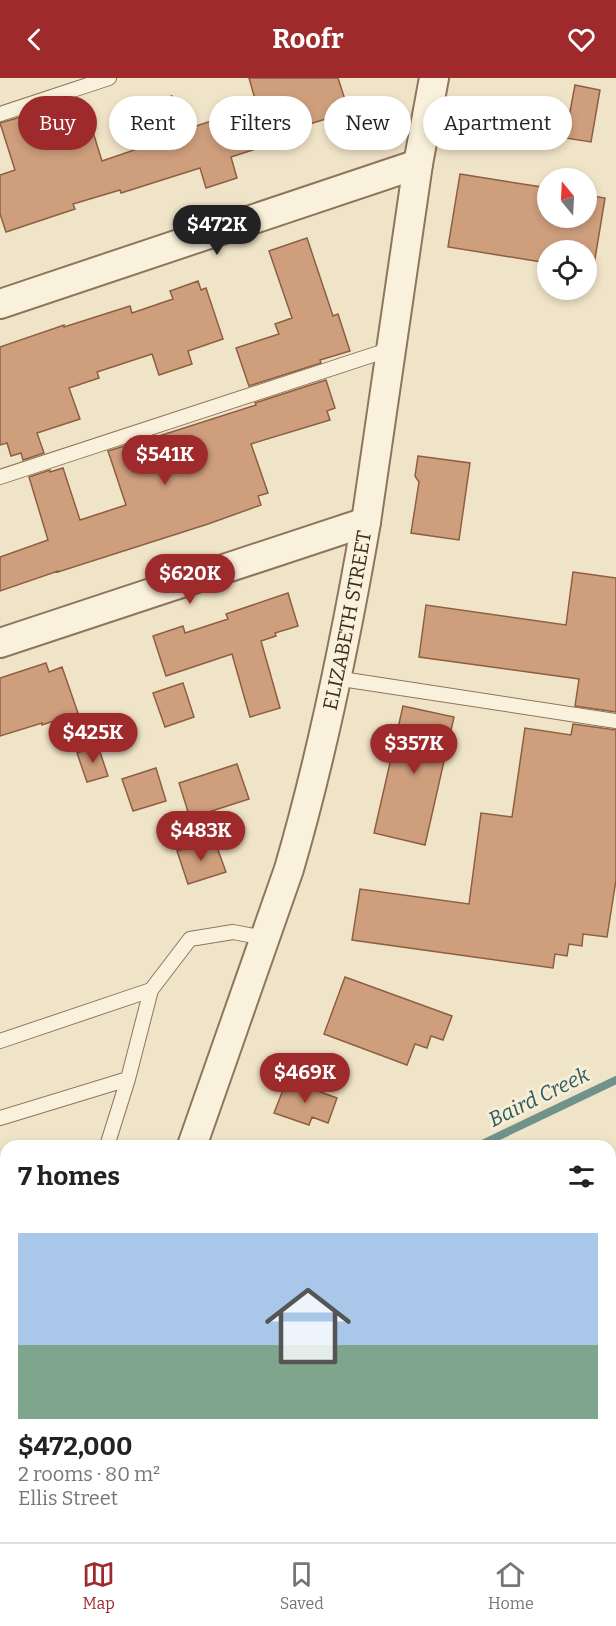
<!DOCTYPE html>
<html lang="en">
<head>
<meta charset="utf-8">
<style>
	body { margin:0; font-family:Bitter,serif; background:#f6f6f6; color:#222; height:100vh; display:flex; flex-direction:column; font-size:22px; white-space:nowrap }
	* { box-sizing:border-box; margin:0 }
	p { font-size:20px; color:#767676 }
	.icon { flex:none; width:33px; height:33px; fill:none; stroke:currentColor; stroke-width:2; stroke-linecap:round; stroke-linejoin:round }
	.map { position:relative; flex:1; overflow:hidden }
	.panel { position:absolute; left:0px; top:1062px; width:616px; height:402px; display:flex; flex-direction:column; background:#fff; border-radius:18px 18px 0 0; box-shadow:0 3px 9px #0003 }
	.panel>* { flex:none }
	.guide { position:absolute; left:18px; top:18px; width:580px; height:54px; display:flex; gap:12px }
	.needle { width:39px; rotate:342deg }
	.buttons { position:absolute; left:537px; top:90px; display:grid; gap:12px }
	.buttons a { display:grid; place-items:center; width:60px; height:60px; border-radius:50%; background:#fff; box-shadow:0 3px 9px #0003; font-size:30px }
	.price { position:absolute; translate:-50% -51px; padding:0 14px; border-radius:21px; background:#9e2a2b; color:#fff; font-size:20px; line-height:39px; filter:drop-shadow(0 2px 3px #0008) }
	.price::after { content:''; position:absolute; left:50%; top:36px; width:18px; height:14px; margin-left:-9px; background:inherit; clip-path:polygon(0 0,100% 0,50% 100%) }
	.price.on { background:#222; color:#fff }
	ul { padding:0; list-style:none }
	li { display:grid; align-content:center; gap:12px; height:318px; padding:0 18px }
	li span { display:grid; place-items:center; height:186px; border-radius:0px; color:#555 }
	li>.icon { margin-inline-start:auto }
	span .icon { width:108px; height:108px; fill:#fffc; stroke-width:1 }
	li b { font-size:26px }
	h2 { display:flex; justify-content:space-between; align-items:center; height:72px; padding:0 18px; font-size:26px }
	.pill { padding:0 21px; border-radius:27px; background:#fff; box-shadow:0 3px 9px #0003; font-size:21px; line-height:54px }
	.pill.on { background:#9e2a2b; color:#fff }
	header { display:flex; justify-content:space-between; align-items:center; height:78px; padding:0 18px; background:#9e2a2b; color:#fff; font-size:27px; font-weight:700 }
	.menu { display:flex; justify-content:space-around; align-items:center; height:84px; border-top:2px solid #e0e0e0; background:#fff; font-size:16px; color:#767676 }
	.menu a { display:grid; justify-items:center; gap:3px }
	.menu .on { color:#9e2a2b }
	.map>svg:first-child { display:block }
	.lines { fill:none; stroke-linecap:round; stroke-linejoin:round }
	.stream { stroke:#6f938a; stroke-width:8 }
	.building { fill:#cf9f7d; stroke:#8d5f41; stroke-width:1.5 }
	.lane-casing { stroke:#8d765c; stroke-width:16 }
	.street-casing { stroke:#8d765c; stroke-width:32 }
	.primary-casing { stroke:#5b4430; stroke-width:36 }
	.lane { stroke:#faf1dc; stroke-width:14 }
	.street { stroke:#faf1dc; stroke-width:28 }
	.primary { stroke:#f3d9a0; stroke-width:33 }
	.labels { text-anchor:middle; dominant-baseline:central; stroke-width:6; stroke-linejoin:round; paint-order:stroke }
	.street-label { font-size:20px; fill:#3d2e20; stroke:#f7eed8 }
	.water-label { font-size:21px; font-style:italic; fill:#2f5d5a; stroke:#f7eed8 }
</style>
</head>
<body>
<header><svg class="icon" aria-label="back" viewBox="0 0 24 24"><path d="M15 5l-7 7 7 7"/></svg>Roofr<svg class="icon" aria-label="heart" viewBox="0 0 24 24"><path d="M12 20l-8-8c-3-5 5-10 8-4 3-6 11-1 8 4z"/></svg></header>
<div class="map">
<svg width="616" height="1464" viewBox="0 0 616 1464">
	<rect width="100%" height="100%" fill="#f0e4c8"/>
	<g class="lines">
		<path class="stream" d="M 478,1068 L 616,1002
			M 159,1464 L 160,1458"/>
	</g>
	<path class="building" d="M 249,0 L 338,0 L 349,34 L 280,55 L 281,58 L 269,62 L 271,66 L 231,79 L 237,100 L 206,110 L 200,90 L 121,115 L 120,112 L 73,126 L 75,131 L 6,154 L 0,136 L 0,97 L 15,92 L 0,45 L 24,38 L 30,55 L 88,38 L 102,83 L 146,68 L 135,32 L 140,31 L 139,29 L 172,18 L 184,52 L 257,28 Z
		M 575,7 L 600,12 L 591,64 L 565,60 Z
		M 460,96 L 548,110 L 548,140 L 586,140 L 586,117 L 605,120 L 593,193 L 586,192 L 586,172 L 548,172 L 548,185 L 448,169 Z
		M 307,160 L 333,238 L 338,236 L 350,273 L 320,282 L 321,285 L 249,308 L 236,270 L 279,256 L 275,246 L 292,240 L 269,173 Z
		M 198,203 L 201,212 L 206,210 L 223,261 L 188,273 L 192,286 L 159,297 L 152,276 L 97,294 L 99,300 L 69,310 L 80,341 L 37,355 L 44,375 L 23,382 L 21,375 L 11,378 L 7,365 L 0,367 L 0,269 L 64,247 L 64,249 L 130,228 L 132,235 L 173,221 L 170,213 Z
		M 326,302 L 335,330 L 327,333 L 330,342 L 251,366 L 268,415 L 258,418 L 261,427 L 208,446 L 58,494 L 58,493 L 0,513 L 0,479 L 48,462 L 29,399 L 50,392 L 50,394 L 63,390 L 80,442 L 126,427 L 108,373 L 131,366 L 131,367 L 256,327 L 255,325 Z
		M 418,378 L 470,385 L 459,462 L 411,455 L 419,404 L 415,398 Z
		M 573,494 L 616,500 L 616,634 L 575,628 L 579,601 L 419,579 L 426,527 L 566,547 Z
		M 288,515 L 298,548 L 275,555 L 276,558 L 261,563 L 280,630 L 250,639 L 232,576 L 166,598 L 153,558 L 183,548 L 185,555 L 228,541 L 226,536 Z
		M 46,585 L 49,594 L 62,589 L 78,635 L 42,647 L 42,645 L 0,658 L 0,600 Z
		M 183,605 L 194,639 L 165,649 L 153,615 Z
		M 403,628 L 454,639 L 425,767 L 374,755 Z
		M 573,646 L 616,652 L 616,802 L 607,859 L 583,856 L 582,868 L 569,866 L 567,878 L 555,876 L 553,890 L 352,862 L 360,811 L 469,826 L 481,735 L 512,739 L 525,650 L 571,657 Z
		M 98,668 L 108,698 L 87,704 L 77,675 Z
		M 237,686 L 249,721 L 190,740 L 179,705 Z
		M 156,690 L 166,723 L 133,733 L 122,701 Z
		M 214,761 L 226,794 L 188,806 L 177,773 Z
		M 345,899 L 452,938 L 443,962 L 431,958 L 427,970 L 415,966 L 407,987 L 324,956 Z
		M 287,1002 L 337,1020 L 328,1045 L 312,1039 L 309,1047 L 274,1035 Z"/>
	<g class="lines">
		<defs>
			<path id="lane" d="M 0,36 L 109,0
				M 0,399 L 391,271
				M 335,600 L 616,643
				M 0,963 L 151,912
				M 0,1040 L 128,1001
				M 107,1068 L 128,1001 L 151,912 L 190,861 L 233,854 L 265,860
				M 610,1160 L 616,1160
				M 0,1247 L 6,1239
				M 610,1272 L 614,1274"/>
			<g id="street">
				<path d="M 0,226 L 418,86"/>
				<path d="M 0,565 L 366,444"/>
				<path id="s1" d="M 192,1068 L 289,791 C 322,678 346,560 366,444 L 418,86 L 434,0"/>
			</g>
			<path id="primary" d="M 0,1356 L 6,1357
				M 440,1458 L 452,1464"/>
		</defs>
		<use href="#lane" class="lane-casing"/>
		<use href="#street" class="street-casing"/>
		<use href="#primary" class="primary-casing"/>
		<use href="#lane" class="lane"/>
		<use href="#street" class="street"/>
		<use href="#primary" class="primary"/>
	</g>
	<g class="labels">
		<g class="street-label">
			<text stroke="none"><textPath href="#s1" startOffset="549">ELIZABETH STREET</textPath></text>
		</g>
		<g class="water-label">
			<text transform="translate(539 1019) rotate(-26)">Baird Creek</text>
		</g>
	</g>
</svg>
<div class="buttons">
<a><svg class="needle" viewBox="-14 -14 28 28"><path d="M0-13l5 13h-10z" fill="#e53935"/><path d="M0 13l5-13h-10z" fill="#767676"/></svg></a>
<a><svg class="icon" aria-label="locate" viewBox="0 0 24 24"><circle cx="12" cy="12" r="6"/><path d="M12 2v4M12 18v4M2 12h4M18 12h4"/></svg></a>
</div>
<b class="price on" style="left:217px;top:178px">$472K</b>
<b class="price" style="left:165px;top:408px">$541K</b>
<b class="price" style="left:190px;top:527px">$620K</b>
<b class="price" style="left:93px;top:686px">$425K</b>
<b class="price" style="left:414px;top:697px">$357K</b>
<b class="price" style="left:201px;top:784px">$483K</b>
<b class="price" style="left:305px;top:1026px">$469K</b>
<div class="guide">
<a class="pill on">Buy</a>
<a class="pill">Rent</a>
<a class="pill">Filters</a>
<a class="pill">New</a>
<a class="pill">Apartment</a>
</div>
<section class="panel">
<h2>7 homes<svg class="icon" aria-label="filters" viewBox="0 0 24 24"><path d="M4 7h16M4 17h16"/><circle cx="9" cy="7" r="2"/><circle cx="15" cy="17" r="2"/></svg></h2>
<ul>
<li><span style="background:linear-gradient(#a9c7e8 60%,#7fa58c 0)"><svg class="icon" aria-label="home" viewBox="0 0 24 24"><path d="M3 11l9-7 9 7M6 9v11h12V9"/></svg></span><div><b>$472,000</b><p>2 rooms · 80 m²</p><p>Ellis Street</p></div></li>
</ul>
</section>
</div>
<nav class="menu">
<a class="on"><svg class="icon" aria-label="map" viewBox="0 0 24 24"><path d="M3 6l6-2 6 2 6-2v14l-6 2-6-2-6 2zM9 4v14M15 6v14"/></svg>Map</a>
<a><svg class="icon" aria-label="saved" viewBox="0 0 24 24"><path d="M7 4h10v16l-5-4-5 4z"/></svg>Saved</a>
<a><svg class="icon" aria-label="home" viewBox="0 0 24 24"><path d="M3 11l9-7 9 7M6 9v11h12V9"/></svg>Home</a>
</nav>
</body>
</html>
